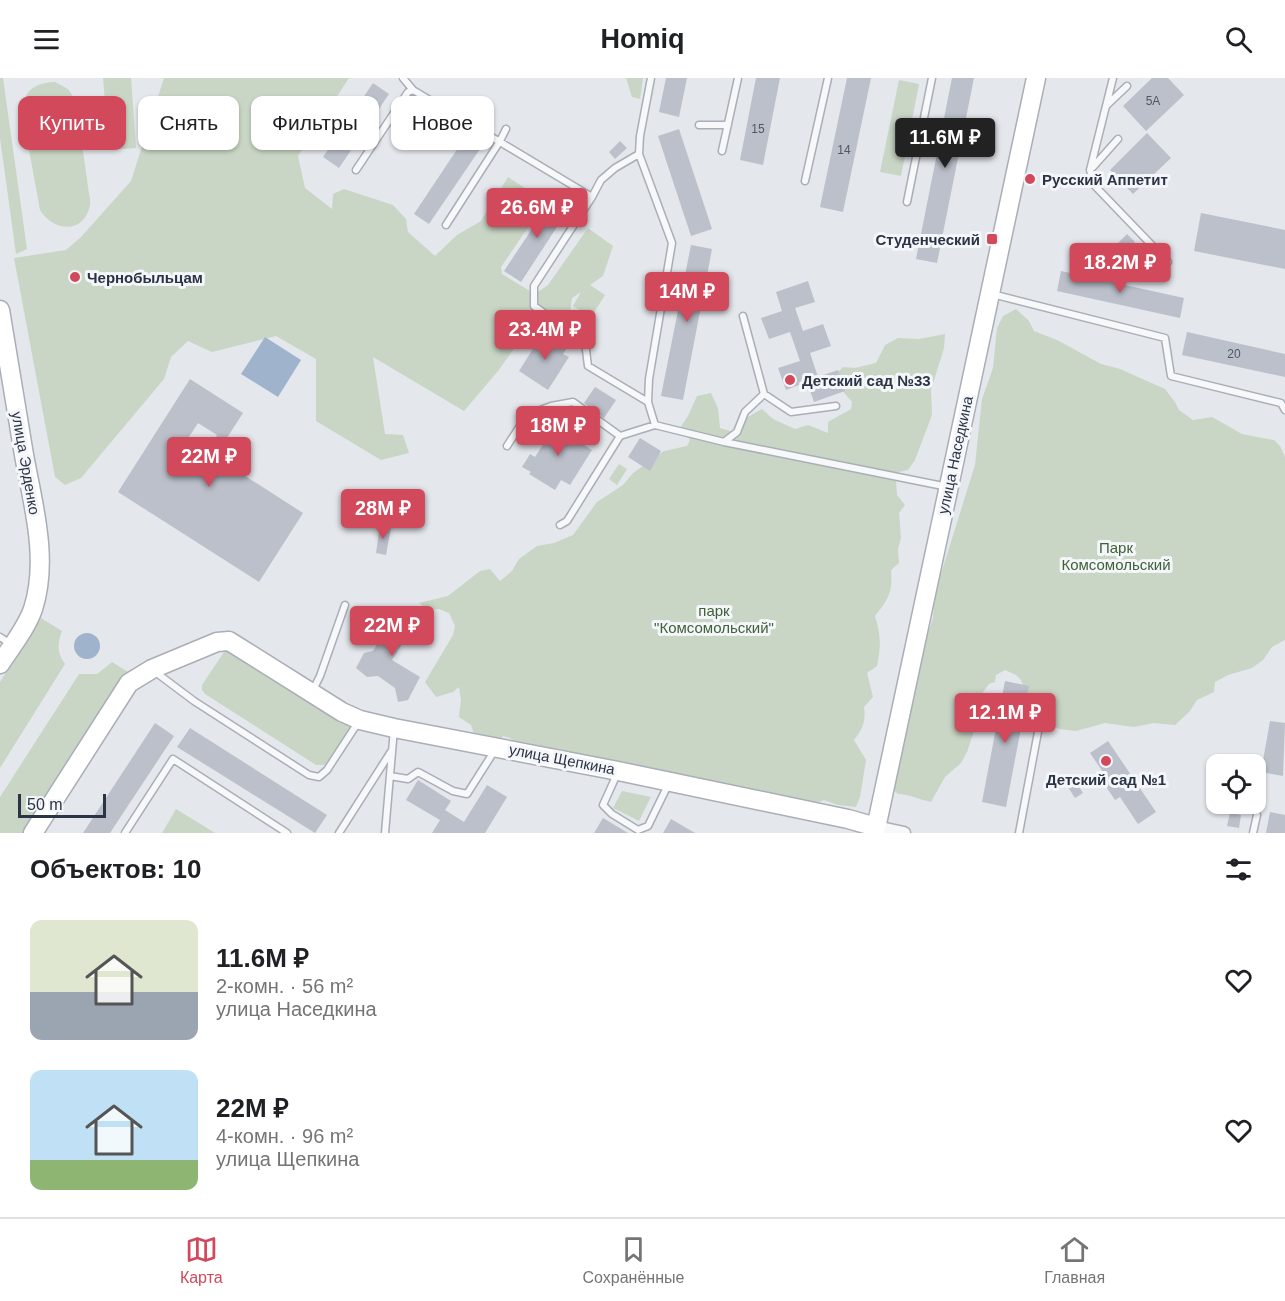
<!DOCTYPE html>
<html lang="ru">
<head>
<meta charset="utf-8">
<style>
	body { margin:0; font-family:Helvetica,sans-serif; background:#f2f2f2; color:#202124; height:100vh; display:flex; flex-direction:column; font-size:22px; white-space:nowrap }
	* { box-sizing:border-box; margin:0 }
	p { font-size:20px; color:#757577 }
	.icon { flex:none; width:33px; height:33px; fill:none; stroke:currentColor; stroke-width:2; stroke-linecap:round; stroke-linejoin:round }
	.map { position:relative; height:755px; overflow:hidden }
	.panel { display:flex; flex-direction:column; background:#fff; flex:1 }
	.panel>* { flex:none }
	.guide { position:absolute; left:18px; top:18px; width:600px; height:54px; display:flex; gap:12px }
	.fabs { position:absolute; left:1206px; top:676px; display:grid; gap:12px }
	.fabs a { display:grid; place-items:center; width:60px; height:60px; border-radius:12px; background:#fff; box-shadow:0 2px 4px #0004; font-size:30px }
	.scale { position:absolute; left:18px; bottom:15px; width:88px; box-sizing:border-box; padding-left:6px; border:3px solid #2b3445; border-top:0; font-size:16px; line-height:21px; white-space:nowrap; color:#2b3445; -webkit-text-stroke:4px #f4f6f9; paint-order:stroke }
	.price { position:absolute; translate:-50% -51px; padding:0 14px; border-radius:6px; background:#d1495b; color:#fff; font-size:20px; line-height:39px; filter:drop-shadow(0 2px 3px #0008) }
	.price::after { content:''; position:absolute; left:50%; top:36px; width:18px; height:14px; margin-left:-9px; background:inherit; clip-path:polygon(0 0,100% 0,50% 100%) }
	.price.active { background:#222; color:#fff }
	ul { padding:0; list-style:none }
	li { display:flex; align-items:center; gap:18px; height:150px; padding:0 30px }
	li span { display:grid; place-items:center; flex:none; width:168px; height:120px; border-radius:12px; color:#555 }
	li>.icon { margin-inline-start:auto }
	span .icon { width:72px; height:72px; fill:#fffc; stroke-width:1 }
	li b { font-size:26px }
	h2 { display:flex; justify-content:space-between; align-items:center; height:72px; padding:0 30px; font-size:26px }
	.pill { padding:0 21px; border-radius:12px; background:#fff; box-shadow:0 2px 4px #0004; font-size:21px; line-height:54px }
	.pill.active { background:#d1495b; color:#fff }
	header { display:flex; justify-content:space-between; align-items:center; height:78px; padding:0 30px; background:#fff; font-size:27px; font-weight:700 }
	.tab-bar { display:flex; justify-content:space-around; align-items:center; height:84px; border-top:2px solid #e0e0e0; background:#fff; font-size:16px; color:#757577 }
	.tab-bar a { display:grid; justify-items:center; gap:3px }
	.tab-bar .active { color:#d1495b }
	.map>svg:first-child { display:block }
	.green { fill:#c9d6c5 }
	.water { fill:#9fb4cc }
	.building { fill:#bbc0ca }
	.lines { fill:none; stroke-linecap:round; stroke-linejoin:round }
	.service-casing { stroke:#a9aeb7; stroke-width:9 }
	.minor-casing { stroke:#a9aeb7; stroke-width:15 }
	.secondary-casing { stroke:#a9aeb7; stroke-width:21 }
	.service { stroke:#f7f8fa; stroke-width:6 }
	.minor { stroke:#f7f8fa; stroke-width:12 }
	.secondary { stroke:#fff; stroke-width:18 }
	.poi-dot { fill:#d1495b; stroke:#f4f6f9; stroke-width:2 }
	.labels { text-anchor:middle; dominant-baseline:central; stroke-width:6; stroke-linejoin:round; paint-order:stroke }
	.number-label { font-size:12px; fill:#4f5766 }
	.poi-label { font-size:15px; font-weight:bold; fill:#2b3445; stroke:#f4f6f9; text-anchor:start }
	.street-label { font-size:15px; fill:#2b3445; stroke:#f4f6f9 }
	.park-label { font-size:15px; fill:#3f6138; stroke:#f4f6f9 }
</style>
</head>
<body>
<header><svg class="icon" aria-label="menu" viewBox="0 0 24 24"><path d="M4 6h16M4 12h16M4 18h16"/></svg>Homiq<svg class="icon" aria-label="search" viewBox="0 0 24 24"><circle cx="10" cy="10" r="6"/><path d="M15 15l6 6"/></svg></header>
<div class="map">
<svg width="1285" height="755" viewBox="0 0 1285 755">
	<rect width="100%" height="100%" fill="#e4e7ec"/>
	<path class="green" d="M 0,0 L 3,0 L 27,171 L 16,176 L 0,60 Z
		M 103,0 L 131,0 L 136,70 L 109,72 Z
		M 164,0 L 349,0 L 298,78 L 305,110 L 332,131 L 333,116 L 344,111 L 393,127 L 406,141 L 408,154 L 435,178 L 457,157 L 481,143 L 508,99 L 540,120 L 540,132 L 501,189 L 502,196 L 535,216 L 548,207 L 588,150 L 613,168 L 603,198 L 590,207 L 605,217 L 591,239 L 573,228 L 581,214 L 572,220 L 570,235 L 538,245 L 521,261 L 498,293 L 464,333 L 373,279 L 385,356 L 403,357 L 409,375 L 381,382 L 316,343 L 316,281 L 276,258 L 212,274 L 188,263 L 171,279 L 164,301 L 81,400 L 65,407 L 55,399 L 14,180 L 66,172 L 81,159 L 131,103 Z
		M 626,0 L 643,0 L 640,21 L 632,19 Z
		M 899,2 L 919,6 L 901,98 L 880,94 Z
		M 55,4 L 68,11 L 76,23 L 89,116 C 90,120 91,126 89,131 C 81,157 52,152 40,132 L 23,39 C 22,15 31,5 55,4 Z
		M 1016,231 L 1029,243 L 1034,253 L 1057,262 L 1101,286 L 1120,291 L 1165,311 L 1175,324 L 1179,332 L 1193,342 L 1212,339 L 1242,356 L 1274,362 L 1280,368 L 1285,379 L 1285,562 L 1272,569 L 1263,582 L 1252,590 L 1228,597 L 1215,604 L 1214,614 L 1197,622 L 1190,633 L 1175,647 L 1154,645 L 1134,649 L 1105,645 L 1076,653 L 1059,651 L 1051,646 L 1045,632 L 1024,610 L 1021,602 L 1016,597 L 1005,592 L 996,597 L 995,604 L 989,606 L 983,614 L 980,635 L 967,674 L 961,685 L 945,699 L 931,724 C 920,722 909,716 898,716 L 888,707 L 892,695 L 898,692 L 896,680 L 902,667 L 909,641 L 917,590 L 933,540 L 935,515 L 975,387 L 982,321 L 993,290 L 997,250 L 1003,238 Z
		M 945,256 L 944,270 L 931,312 L 932,337 L 915,382 L 908,392 L 894,395 L 682,352 L 680,350 L 688,338 L 697,318 L 711,315 L 718,330 L 720,350 L 737,355 L 746,340 L 762,331 L 773,341 L 795,351 L 808,347 L 828,355 L 828,344 L 851,331 L 852,324 L 839,309 L 833,299 L 843,289 L 855,290 L 876,285 L 885,267 L 898,260 L 919,261 Z
		M 685,356 L 896,403 L 897,417 L 905,427 L 899,435 L 901,460 L 898,471 L 899,485 L 891,492 C 893,513 889,521 875,538 C 881,557 881,568 877,588 L 867,595 L 873,619 L 864,629 C 866,643 863,651 854,662 L 866,682 L 860,719 L 856,729 L 838,727 L 824,722 L 816,725 L 530,673 L 527,665 L 518,667 L 510,660 L 503,658 L 499,665 L 477,666 L 471,647 L 459,639 L 461,622 L 459,609 L 453,614 L 436,619 L 425,604 L 453,557 L 455,548 L 449,535 L 439,531 L 428,532 L 419,525 L 448,518 L 480,493 L 490,491 L 500,503 L 512,493 L 519,481 L 537,468 L 554,465 L 573,457 L 597,424 L 623,407 L 633,395 L 664,373 L 687,368 L 690,362 Z
		M 619,386 L 627,391 L 617,407 L 609,401 Z
		M 41,540 L 62,553 C 57,566 57,575 65,586 L 0,690 L 0,604 Z
		M 226,571 L 348,646 L 350,649 L 349,653 L 326,687 L 316,687 L 205,616 L 202,612 L 202,607 Z
		M 112,584 L 128,594 L 26,755 L 0,755 L 0,719 L 79,596 L 97,596 Z
		M 622,713 L 651,719 L 639,743 L 613,730 Z
		M 176,731 L 215,755 L 162,755 Z"/>
	<path class="water" d="M 265,259 L 301,282 L 278,319 L 241,296 Z
		M74 568a13 13 0 1 1 26 0a13 13 0 1 1-26 0Z"/>
	<path class="building" d="M 666,0 L 687,0 L 679,39 L 659,34 Z
		M 756,0 L 780,0 L 763,87 L 740,82 Z
		M 847,0 L 871,0 L 843,134 L 820,129 Z
		M 952,0 L 974,0 L 937,185 L 916,181 Z
		M 1152,0 L 1168,0 L 1184,17 L 1146,53 L 1123,28 Z
		M 373,5 L 389,16 L 339,90 L 323,79 Z
		M 679,51 L 712,151 L 691,158 L 658,58 Z
		M 1147,55 L 1171,80 L 1133,116 L 1110,92 Z
		M 464,61 L 480,71 L 429,146 L 414,136 Z
		M 620,63 L 627,70 L 615,81 L 609,74 Z
		M 554,118 L 570,129 L 521,204 L 504,193 Z
		M 1201,135 L 1285,152 L 1285,191 L 1194,173 Z
		M 1127,156 L 1135,164 L 1122,177 L 1114,169 Z
		M 691,167 L 712,171 L 683,322 L 661,318 Z
		M 1061,193 L 1184,220 L 1180,240 L 1057,213 Z
		M 808,203 L 815,224 L 795,230 L 803,253 L 823,246 L 831,268 L 810,275 L 818,299 L 838,292 L 845,313 L 814,324 L 807,304 L 786,312 L 778,290 L 800,283 L 790,254 L 769,261 L 761,240 L 782,233 L 776,214 Z
		M 536,254 L 554,265 L 558,260 L 569,267 L 563,276 L 569,279 L 548,312 L 519,293 L 536,266 L 531,262 Z
		M 1187,254 L 1285,276 L 1285,299 L 1182,277 Z
		M 190,301 L 243,335 L 223,366 L 215,361 L 217,357 L 198,345 L 185,365 L 211,382 L 214,378 L 303,435 L 259,504 L 118,414 Z
		M 595,309 L 616,322 L 604,340 L 584,325 Z
		M 548,345 L 557,350 L 559,346 L 584,361 L 581,365 L 592,372 L 570,407 L 561,402 L 555,412 L 529,396 L 531,394 L 522,389 L 530,376 L 535,379 L 546,362 L 540,358 Z
		M 640,360 L 661,373 L 650,393 L 628,379 Z
		M 380,447 L 391,449 L 386,477 L 376,475 Z
		M 399,530 L 417,542 L 392,582 L 420,599 L 408,622 L 398,624 L 395,610 L 378,598 L 367,599 L 356,590 L 364,575 L 373,573 Z
		M 1005,603 L 1029,608 L 1006,729 L 982,724 Z
		M 1270,643 L 1285,645 L 1283,698 L 1261,694 Z
		M 155,645 L 174,658 L 110,755 L 83,755 Z
		M 190,650 L 327,737 L 315,755 L 177,669 Z
		M 1108,663 L 1156,734 L 1138,746 L 1120,719 L 1115,722 L 1103,704 L 1107,700 L 1090,675 Z
		M 1074,701 L 1083,715 L 1075,720 L 1066,706 Z
		M 418,702 L 451,723 L 445,732 L 464,744 L 487,707 L 507,719 L 485,755 L 432,755 L 440,742 L 406,722 Z
		M 1270,734 L 1285,737 L 1285,755 L 1266,755 Z
		M 1230,735 L 1241,737 L 1239,750 L 1227,748 Z
		M 603,740 L 628,755 L 594,755 Z
		M 671,741 L 695,755 L 663,755 Z"/>
	<g class="lines">
		<defs>
			<path id="service" d="M 403,0 L 413,12 L 592,119
				M 1113,0 L 1090,92 L 1094,107 L 1168,184
				M 1107,27 L 1127,8
				M 699,47 L 728,47
				M 722,73 L 738,0
				M 639,76 L 615,90 L 601,102 L 592,119 L 534,208 L 534,228 L 585,264 L 588,288 L 648,324
				M 1093,89 L 1118,61
				M 356,92 L 408,14 L 413,12
				M 805,103 L 828,0
				M 907,124 L 932,0
				M 446,147 L 500,63 L 506,51
				M 992,216 L 1165,260 L 1171,298 L 1281,325 L 1285,332
				M 743,238 L 764,316
				M 655,347 L 724,364 L 948,409
				M 724,364 L 737,354 L 745,334 L 764,316 L 791,334 L 836,328
				M 507,368 L 527,337 L 551,328 L 573,324 L 620,358 L 655,347 L 648,324 L 649,301 L 672,165 L 639,76 L 640,58 L 651,0
				M 560,447 L 567,443 L 620,358
				M 0,559 L 12,567
				M 154,593 L 194,623 L 309,697 L 319,699 L 327,692 L 359,643
				M 313,612 L 320,598 L 345,527
				M 617,696 L 603,727 L 612,736 L 638,752 L 648,748 L 668,707
				M 390,698 L 408,701 L 418,694 L 453,713 L 467,716 L 495,672
				M 125,755 L 173,681 L 287,755
				M 339,755 L 392,672
				M 385,755 L 394,651
				M 1019,755 L 1041,638
				M 1253,755 L 1257,737"/>
			<path id="minor" d="M 876,749 L 904,755"/>
			<path id="secondary" d="M 0,232 C 8,280 16,329 24,377 C 33,426 49,482 33,531 C 26,551 11,569 0,586
				M 33,755 L 129,605 L 152,591 L 217,564 L 229,563 L 342,634 L 360,642 L 394,650 L 618,693 L 848,741 L 876,749
				M 875,755 L 1036,0"/>
		</defs>
		<use href="#service" class="service-casing"/>
		<use href="#minor" class="minor-casing"/>
		<use href="#secondary" class="secondary-casing"/>
		<use href="#service" class="service"/>
		<use href="#minor" class="minor"/>
		<use href="#secondary" class="secondary"/>
	</g>
	<g class="poi-dot">
		<circle cx="1030" cy="101" r="6"/>
		<rect x="986" y="155" width="12" height="12" rx="3"/>
		<circle cx="75" cy="199" r="6"/>
		<circle cx="790" cy="302" r="6"/>
		<circle cx="1106" cy="683" r="6"/>
	</g>
	<g class="labels">
		<g class="number-label">
			<text x="1153" y="23">5А</text>
			<text x="758" y="51">15</text>
			<text x="844" y="72">14</text>
			<text x="1234" y="276">20</text>
		</g>
		<g class="poi-label">
			<text x="1042" y="101">Русский Аппетит</text>
			<text x="980" y="161" text-anchor="end">Студенческий</text>
			<text x="87" y="199">Чернобыльцам</text>
			<text x="802" y="302">Детский сад №33</text>
			<text x="1106" y="701" text-anchor="middle">Детский сад №1</text>
		</g>
		<g class="street-label">
			<text transform="translate(955 377) rotate(-78)">улица Наседкина</text>
			<text transform="translate(26 385) rotate(80)">улица Эрденко</text>
			<text transform="translate(562 681) rotate(11)">улица Щепкина</text>
		</g>
		<g class="park-label">
			<text x="1116" y="469">Парк<tspan x="1116" dy="17">Комсомольский</tspan></text>
			<text x="714" y="532">парк<tspan x="714" dy="17">"Комсомольский"</tspan></text>
		</g>
	</g>
</svg>
<div class="fabs">
<a><svg class="icon" aria-label="locate" viewBox="0 0 24 24"><circle cx="12" cy="12" r="6"/><path d="M12 2v4M12 18v4M2 12h4M18 12h4"/></svg></a>
</div>
<div class="scale">50 m</div>
<b class="price active" style="left:945px;top:91px">11.6M ₽</b>
<b class="price" style="left:537px;top:161px">26.6M ₽</b>
<b class="price" style="left:1120px;top:216px">18.2M ₽</b>
<b class="price" style="left:687px;top:245px">14M ₽</b>
<b class="price" style="left:545px;top:283px">23.4M ₽</b>
<b class="price" style="left:558px;top:379px">18M ₽</b>
<b class="price" style="left:209px;top:410px">22M ₽</b>
<b class="price" style="left:383px;top:462px">28M ₽</b>
<b class="price" style="left:392px;top:579px">22M ₽</b>
<b class="price" style="left:1005px;top:666px">12.1M ₽</b>
<div class="guide">
<a class="pill active">Купить</a>
<a class="pill">Снять</a>
<a class="pill">Фильтры</a>
<a class="pill">Новое</a>
</div>
</div>
<section class="panel">
<h2>Объектов: 10<svg class="icon" aria-label="filters" viewBox="0 0 24 24"><path d="M4 7h16M4 17h16"/><circle cx="9" cy="7" r="2"/><circle cx="15" cy="17" r="2"/></svg></h2>
<ul>
<li><span style="background:linear-gradient(#dfe7d0 60%,#9aa5b1 0)"><svg class="icon" aria-label="home" viewBox="0 0 24 24"><path d="M3 11l9-7 9 7M6 9v11h12V9"/></svg></span><div><b>11.6M ₽</b><p>2-комн. · 56 m²</p><p>улица Наседкина</p></div><svg class="icon" aria-label="heart" viewBox="0 0 24 24"><path d="M12 20l-8-8c-3-5 5-10 8-4 3-6 11-1 8 4z"/></svg></li>
<li><span style="background:linear-gradient(#bfe0f5 75%,#8fb573 0)"><svg class="icon" aria-label="home" viewBox="0 0 24 24"><path d="M3 11l9-7 9 7M6 9v11h12V9"/></svg></span><div><b>22M ₽</b><p>4-комн. · 96 m²</p><p>улица Щепкина</p></div><svg class="icon" aria-label="heart" viewBox="0 0 24 24"><path d="M12 20l-8-8c-3-5 5-10 8-4 3-6 11-1 8 4z"/></svg></li>
</ul>
</section>
<nav class="tab-bar">
<a class="active"><svg class="icon" aria-label="map" viewBox="0 0 24 24"><path d="M3 6l6-2 6 2 6-2v14l-6 2-6-2-6 2zM9 4v14M15 6v14"/></svg>Карта</a>
<a><svg class="icon" aria-label="saved" viewBox="0 0 24 24"><path d="M7 4h10v16l-5-4-5 4z"/></svg>Сохранённые</a>
<a><svg class="icon" aria-label="home" viewBox="0 0 24 24"><path d="M3 11l9-7 9 7M6 9v11h12V9"/></svg>Главная</a>
</nav>
</body>
</html>
